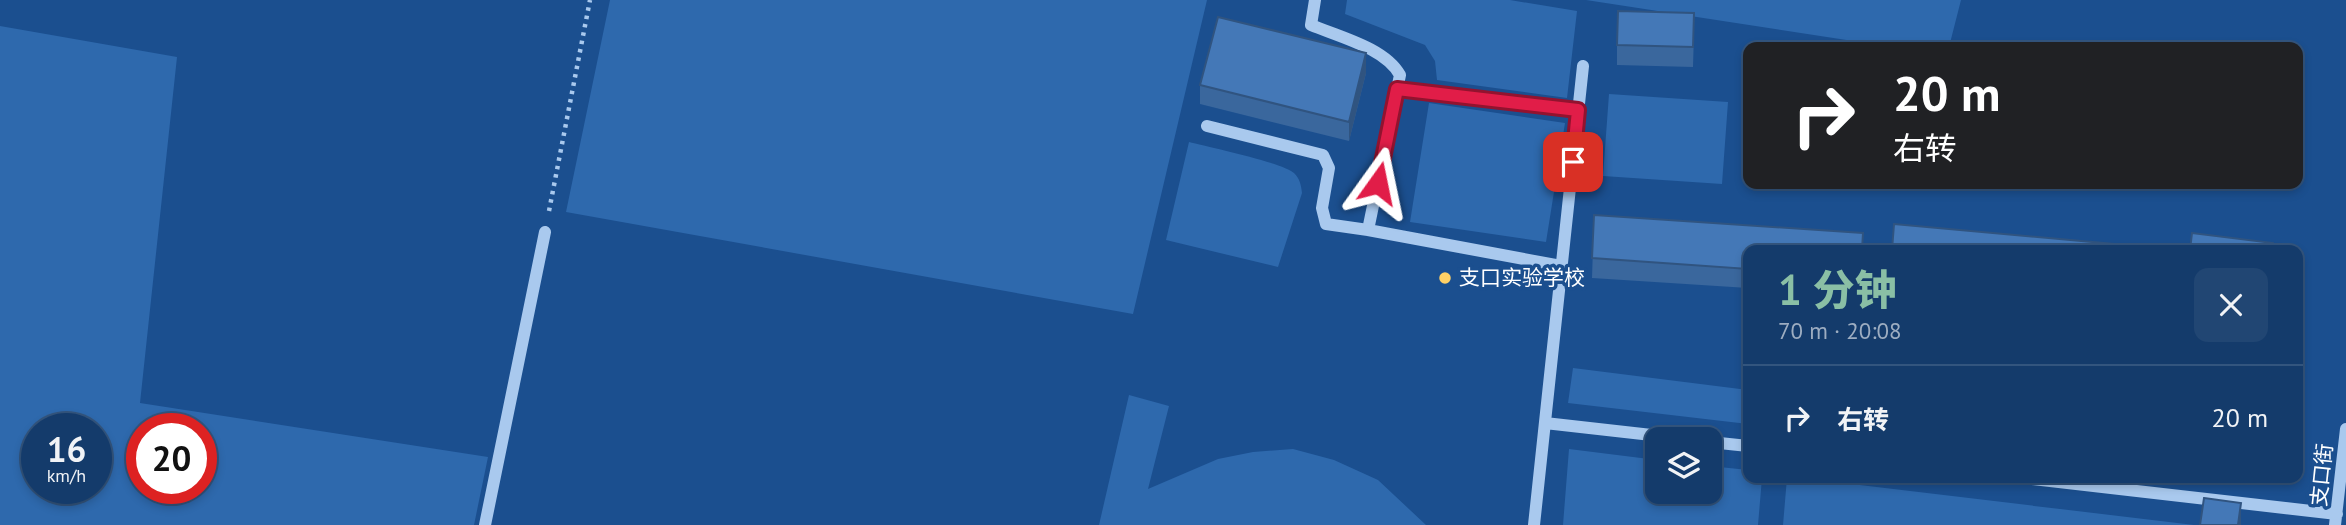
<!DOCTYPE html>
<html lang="zh">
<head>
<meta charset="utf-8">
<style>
	:root { --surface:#143b6b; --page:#214673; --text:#f1f3f6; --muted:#9dadc1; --line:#33557e; --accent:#8abfa5 }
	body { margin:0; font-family:"PT Sans","Noto Sans SC",sans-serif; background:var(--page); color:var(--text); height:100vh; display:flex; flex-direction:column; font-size:26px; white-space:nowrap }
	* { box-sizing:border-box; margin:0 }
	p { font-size:23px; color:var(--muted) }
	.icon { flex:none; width:38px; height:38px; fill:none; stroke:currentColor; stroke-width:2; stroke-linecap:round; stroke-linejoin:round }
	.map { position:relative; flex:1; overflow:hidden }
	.panel { position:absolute; left:1743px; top:245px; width:560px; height:238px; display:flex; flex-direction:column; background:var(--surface); border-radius:14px; box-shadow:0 4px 10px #0003,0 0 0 2px var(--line) }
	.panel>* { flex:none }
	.hud { position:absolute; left:1743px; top:42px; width:560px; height:147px; border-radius:14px; box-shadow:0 4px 10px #0003,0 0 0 2px var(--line); background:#202124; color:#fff; overflow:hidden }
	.controls { position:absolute; left:1645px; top:427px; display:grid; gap:14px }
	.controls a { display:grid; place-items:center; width:77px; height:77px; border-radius:14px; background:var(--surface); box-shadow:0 4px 10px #0003,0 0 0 2px var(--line); font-size:35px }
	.speed { position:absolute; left:21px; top:413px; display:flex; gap:14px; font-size:35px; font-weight:700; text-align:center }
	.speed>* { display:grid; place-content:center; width:91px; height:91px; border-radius:50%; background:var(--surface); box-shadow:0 4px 10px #0003,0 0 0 2px var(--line); line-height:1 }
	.speed small { font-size:18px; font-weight:400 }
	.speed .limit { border:10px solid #d22; background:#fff; color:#111 }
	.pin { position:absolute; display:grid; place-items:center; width:60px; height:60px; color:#fff; margin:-30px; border-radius:14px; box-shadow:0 4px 10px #0006 }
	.me { position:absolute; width:77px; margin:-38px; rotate:12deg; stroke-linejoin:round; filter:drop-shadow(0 0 5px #0008) }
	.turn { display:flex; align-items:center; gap:24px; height:147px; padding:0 35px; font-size:32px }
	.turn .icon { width:91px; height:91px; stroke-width:2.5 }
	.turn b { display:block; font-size:49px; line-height:60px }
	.round { display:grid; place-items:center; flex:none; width:74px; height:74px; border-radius:14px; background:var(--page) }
	.summary { display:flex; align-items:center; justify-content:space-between; height:119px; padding:0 35px }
	h1 { font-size:42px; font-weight:800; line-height:52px; color:var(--accent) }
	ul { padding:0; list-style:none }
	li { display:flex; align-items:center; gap:21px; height:105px; padding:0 35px; border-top:2px solid var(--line) }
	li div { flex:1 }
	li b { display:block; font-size:26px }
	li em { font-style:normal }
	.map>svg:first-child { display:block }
	.green { fill:#2e69ad; fill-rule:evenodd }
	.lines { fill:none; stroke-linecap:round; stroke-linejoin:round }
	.path { stroke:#a9c9ee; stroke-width:4.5; stroke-dasharray:3.5 5; stroke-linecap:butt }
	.minor { stroke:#a9c9ee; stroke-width:12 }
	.wall { fill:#3a679d }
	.shaded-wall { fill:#305480 }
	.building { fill:#4478b7; stroke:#305480; stroke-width:2 }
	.route-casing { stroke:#92132f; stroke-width:18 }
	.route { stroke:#e11d48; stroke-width:12 }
	.poi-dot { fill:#ffd166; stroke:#1b4f8f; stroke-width:2.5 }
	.labels { text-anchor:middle; stroke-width:7; stroke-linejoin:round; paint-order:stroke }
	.poi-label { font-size:21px; fill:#fff; stroke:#1b4f8f; text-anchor:start }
	.street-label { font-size:21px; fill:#fff; stroke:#1b4f8f }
</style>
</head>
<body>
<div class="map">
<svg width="2346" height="525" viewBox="0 0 2346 525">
	<rect width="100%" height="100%" fill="#1b4f8f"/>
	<path class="green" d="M 610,0 L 1207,0 L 1133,314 L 566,212 Z
		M 1347,0 L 1510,0 L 1577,11 L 1567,98 L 1437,80 L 1435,61 L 1425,45 L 1345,14 Z
		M 1586,0 L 1961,0 L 1949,47 L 1892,47 Z
		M 0,26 L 177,57 L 140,403 L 488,457 L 474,525 L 0,525 ZM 37,429 L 96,429 L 96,488 L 37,488 ZM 142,429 L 201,429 L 201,488 L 142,488 Z
		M 1609,94 L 1728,102 L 1722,184 L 1603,176 Z
		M 1429,103 L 1565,123 L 1546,242 L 1410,222 Z
		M 1189,142 C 1208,147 1284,163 1294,173 C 1300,179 1301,185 1302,193 L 1278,267 L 1166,240 Z
		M 1573,368 L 1748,390 L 1748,424 L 1568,403 Z
		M 1129,395 L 1169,406 L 1148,489 L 1218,459 L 1253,452 L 1293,449 L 1334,460 L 1378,480 L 1426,525 L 1099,525 Z
		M 1569,449 L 1657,460 L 1657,492 L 1710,492 L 1710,466 L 1748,470 L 1748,478 L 1762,478 L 1758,525 L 1563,525 Z
		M 1787,478 L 1801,478 L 2194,525 L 1783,525 Z"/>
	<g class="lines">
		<path class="path" d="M 549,211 L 590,0"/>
		<path class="minor" d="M 1315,0 L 1311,25 C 1340,37 1385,48 1400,75 L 1368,230 L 1561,266
			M 1397,89 L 1578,110
			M 1207,126 L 1323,155 L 1329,168 L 1322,208 L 1326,224 L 1368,230
			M 1545,423 L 1687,439
			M 1710,442 L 1748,446
			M 2023,478 L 2337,514
			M 485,525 L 545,232
			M 1534,525 L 1583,66
			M 2335,525 L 2346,429"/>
	</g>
	<path class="wall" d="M 1694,33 L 1693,67 L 1617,65 L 1617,45 Z
		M 1366,73 L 1349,141 L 1200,104 L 1200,85 Z
		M 1594,215 L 1863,233 L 1863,250 L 1748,250 L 1748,288 L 1592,278 Z"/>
	<path class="shaded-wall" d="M 1366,53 L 1366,73 L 1349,141 L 1349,122 Z
		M 2241,503 L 2241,525 L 2238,525 Z"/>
	<path class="building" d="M 1618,11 L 1694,13 L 1693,47 L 1617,45 Z
		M 1218,17 L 1366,53 L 1349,122 L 1200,85 Z
		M 1594,215 L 1863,233 L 1862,250 L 1748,250 L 1748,269 L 1592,258 Z
		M 1894,224 L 2158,248 L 2158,250 L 1892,250 Z
		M 2192,233 L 2273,243 L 2272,250 L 2190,250 Z
		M 2204,498 L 2241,503 L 2238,525 L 2200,525 Z"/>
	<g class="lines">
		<g class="route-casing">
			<path id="route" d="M 1378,183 L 1397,89 L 1578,110 L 1573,162"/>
		</g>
		<use href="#route" class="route"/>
	</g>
	<circle class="poi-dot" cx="1445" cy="278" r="7"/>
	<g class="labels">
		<g class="poi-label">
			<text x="1459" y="285">支口实验学校</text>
		</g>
		<g class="street-label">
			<text transform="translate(2322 475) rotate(-84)" y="7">支口街</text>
		</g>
	</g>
</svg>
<div class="controls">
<a><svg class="icon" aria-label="layers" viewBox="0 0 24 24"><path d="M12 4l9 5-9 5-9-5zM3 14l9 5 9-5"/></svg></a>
</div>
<div class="speed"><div>16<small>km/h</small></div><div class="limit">20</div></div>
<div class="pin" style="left:1573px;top:162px;background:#d93025"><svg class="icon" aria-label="arrive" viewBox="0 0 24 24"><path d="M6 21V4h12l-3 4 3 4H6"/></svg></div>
<svg class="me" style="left:1378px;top:183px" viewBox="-20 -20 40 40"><path d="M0-17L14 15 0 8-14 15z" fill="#e11d48" stroke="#fff" stroke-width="4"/></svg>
<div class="hud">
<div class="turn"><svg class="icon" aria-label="right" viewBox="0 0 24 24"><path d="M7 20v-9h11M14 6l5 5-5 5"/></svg><div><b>20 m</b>右转</div></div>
</div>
<section class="panel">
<div class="summary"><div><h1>1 分钟</h1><p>70 m · 20:08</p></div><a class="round"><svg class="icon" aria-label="close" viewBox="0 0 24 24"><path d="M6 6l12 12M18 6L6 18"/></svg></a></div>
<ul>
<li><svg class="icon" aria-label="right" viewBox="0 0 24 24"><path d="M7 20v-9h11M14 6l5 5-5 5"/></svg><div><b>右转</b></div><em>20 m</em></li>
</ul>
</section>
</div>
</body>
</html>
